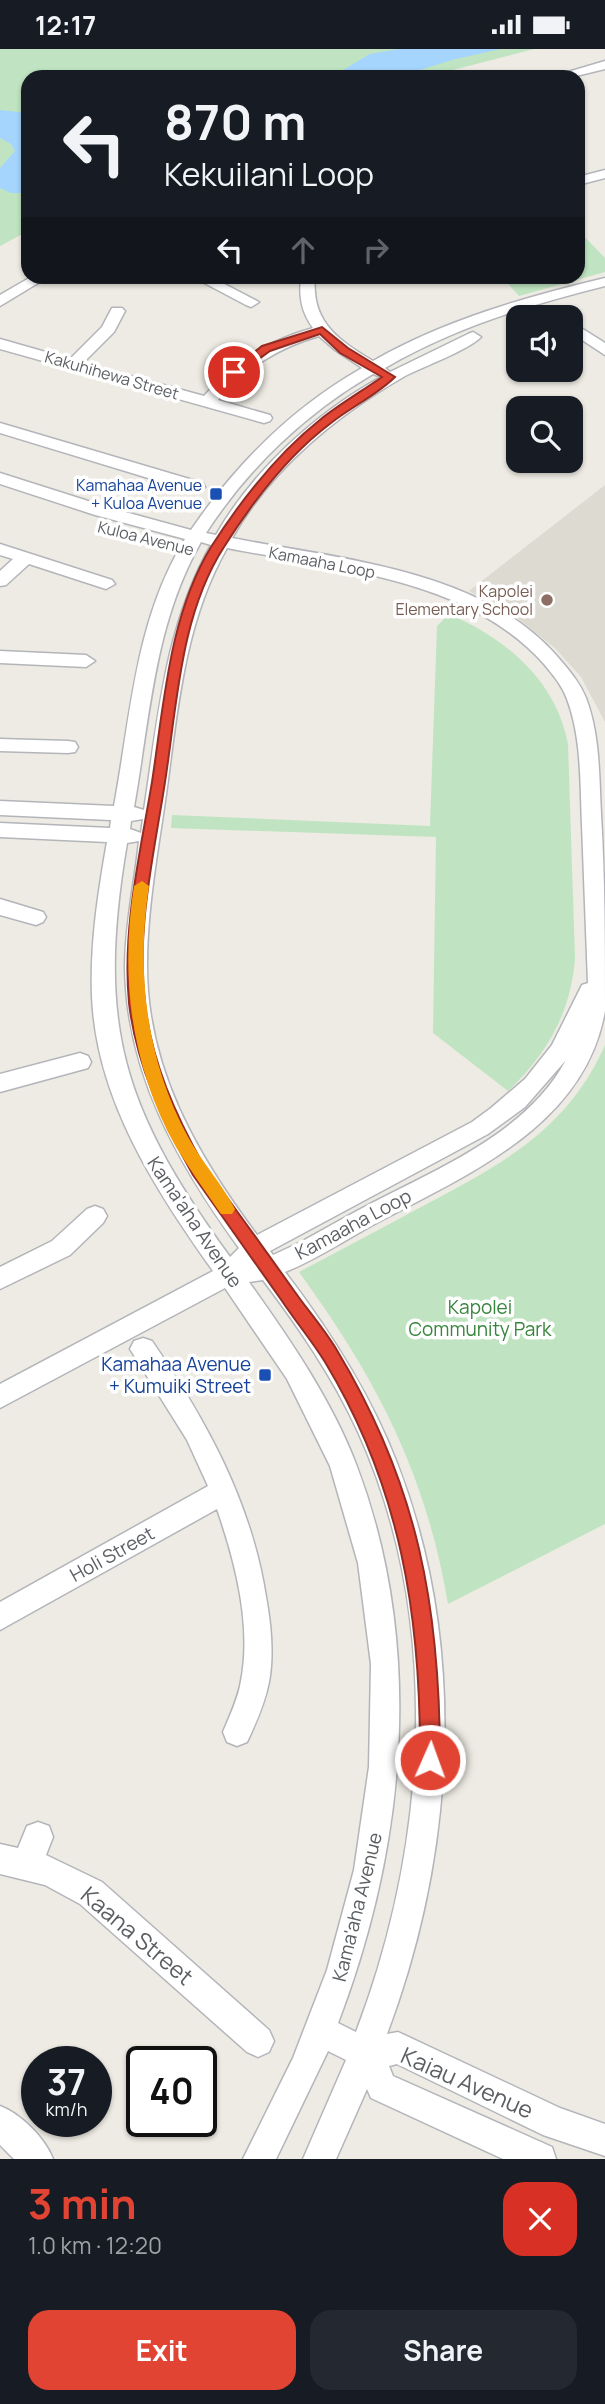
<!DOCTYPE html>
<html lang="en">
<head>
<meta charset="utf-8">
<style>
	:root { --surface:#171b24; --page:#242831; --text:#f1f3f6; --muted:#9ea1a6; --accent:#e24434 }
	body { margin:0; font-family:Manrope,sans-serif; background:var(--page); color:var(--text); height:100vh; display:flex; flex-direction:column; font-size:26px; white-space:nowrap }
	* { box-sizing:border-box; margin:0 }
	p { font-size:23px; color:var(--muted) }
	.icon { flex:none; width:38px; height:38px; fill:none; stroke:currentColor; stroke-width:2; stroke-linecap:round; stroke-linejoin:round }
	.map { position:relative; height:2110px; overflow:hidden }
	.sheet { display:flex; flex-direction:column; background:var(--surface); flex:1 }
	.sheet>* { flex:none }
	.guide { position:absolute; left:21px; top:21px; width:564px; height:214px; border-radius:21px; box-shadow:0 2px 5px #0004; background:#171b24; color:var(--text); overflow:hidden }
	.fabs { position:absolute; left:506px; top:256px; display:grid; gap:14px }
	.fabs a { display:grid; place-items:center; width:77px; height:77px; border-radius:14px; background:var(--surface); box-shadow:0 2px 5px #0004; font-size:35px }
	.speed { position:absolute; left:21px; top:1997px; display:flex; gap:14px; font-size:35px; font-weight:700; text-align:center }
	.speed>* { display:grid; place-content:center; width:91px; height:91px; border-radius:50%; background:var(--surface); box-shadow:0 2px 5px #0004; line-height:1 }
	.speed small { font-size:18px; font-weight:400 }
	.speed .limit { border:4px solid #111; border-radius:10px; background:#fff; color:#111 }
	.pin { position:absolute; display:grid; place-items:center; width:60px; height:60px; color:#fff; margin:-30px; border:4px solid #fff; border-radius:50%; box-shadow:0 2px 7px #0007 }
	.me { position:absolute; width:77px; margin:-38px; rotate:2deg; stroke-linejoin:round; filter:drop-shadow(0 0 5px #0008) }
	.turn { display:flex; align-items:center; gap:24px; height:147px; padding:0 28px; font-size:32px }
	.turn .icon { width:91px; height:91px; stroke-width:2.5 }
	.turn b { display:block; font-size:49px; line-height:60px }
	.lanes { display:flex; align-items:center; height:66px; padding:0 28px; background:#0003; justify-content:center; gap:35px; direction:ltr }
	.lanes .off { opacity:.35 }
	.round { display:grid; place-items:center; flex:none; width:74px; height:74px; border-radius:21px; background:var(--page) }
	.overview { display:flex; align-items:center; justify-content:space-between; height:119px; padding:0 28px }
	h1 { font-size:42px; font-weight:700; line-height:52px; color:var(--accent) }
	.cta { display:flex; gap:14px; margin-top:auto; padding:14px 28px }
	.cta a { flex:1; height:80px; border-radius:21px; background:var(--accent); color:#fff; font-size:28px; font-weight:700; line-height:80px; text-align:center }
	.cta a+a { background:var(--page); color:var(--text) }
	.status { display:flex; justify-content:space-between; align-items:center; height:49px; padding:0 35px; background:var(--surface); direction:ltr }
	.status svg { height:19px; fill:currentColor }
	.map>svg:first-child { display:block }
	.education { fill:#dddad1 }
	.green { fill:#c0e4c1 }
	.water { fill:#a5d4fc }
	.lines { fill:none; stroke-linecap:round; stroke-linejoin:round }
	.minor-casing { stroke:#b3b5ba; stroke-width:3 }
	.minor { fill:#fff; fill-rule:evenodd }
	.route { fill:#e24434; stroke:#932c22; stroke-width:2 }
	.slow { fill:#f59e0b }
	.transit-dot { fill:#1a4fb4; stroke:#fff; stroke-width:2.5 }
	.education-dot { fill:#8d6e63; stroke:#fff; stroke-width:2.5 }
	.labels { text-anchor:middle; stroke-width:7; stroke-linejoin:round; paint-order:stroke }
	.far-street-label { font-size:16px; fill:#5b5f63; stroke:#fff }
	.far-transit-label { font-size:16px; fill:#164399; stroke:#fff; text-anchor:end }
	.far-education-label { font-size:16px; fill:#785e54; stroke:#fff; text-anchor:end }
	.street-label { font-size:19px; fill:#5b5f63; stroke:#fff }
	.park-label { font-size:19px; fill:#38853d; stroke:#fff }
	.transit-label { font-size:19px; fill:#164399; stroke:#fff; text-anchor:end }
	.near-street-label { font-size:23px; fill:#5b5f63; stroke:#fff }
</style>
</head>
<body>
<div class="status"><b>12:17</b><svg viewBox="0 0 49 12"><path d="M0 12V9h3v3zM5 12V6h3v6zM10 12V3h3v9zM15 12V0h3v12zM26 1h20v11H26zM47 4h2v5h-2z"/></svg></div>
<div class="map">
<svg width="605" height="2110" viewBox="0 0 605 2110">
	<rect width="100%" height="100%" fill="#edebe3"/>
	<path class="education" d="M 605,436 L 605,673 L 581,628 L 555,599 L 512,565 L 469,542 Z"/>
	<path class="green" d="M 0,0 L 534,0 L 426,28 L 28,28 L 28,182 L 0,197 Z
		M 578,181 L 605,209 L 605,223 L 519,247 L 502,228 L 578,228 Z
		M 449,565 C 506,590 556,631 568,695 L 575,909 C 571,964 547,1005 508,1042 L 433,984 L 436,788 L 171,779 L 172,766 L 430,777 L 437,577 Z
		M 605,996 L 605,1475 L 448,1555 C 426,1424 376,1329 299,1223 C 340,1201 381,1180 421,1158 C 500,1116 567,1082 605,996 Z"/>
	<path class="water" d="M 399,0 L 500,0 L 452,11 L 410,24 L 382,28 L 313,28 L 343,21 L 370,5 Z
		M 0,61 L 28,64 L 28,144 L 11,144 L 0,139 L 0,119 L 15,102 L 11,95 L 0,89 Z"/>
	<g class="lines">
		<g class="minor-casing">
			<path id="minor" d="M 605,12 L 605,20 L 572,28 L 551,28 Z
				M 605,121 L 605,129 L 578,136 L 578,128 Z
				M 31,228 L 48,228 L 0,257 L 0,246 Z
				M 193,228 L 211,228 L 259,253 L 251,258 L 246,256 Z
				M 301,228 L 315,228 C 311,273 338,291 373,312 C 445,271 525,248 605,229 L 605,237 C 529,256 453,279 385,319 L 390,323 L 468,285 L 473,283 L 481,288 C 470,300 423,318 405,327 C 337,366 271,420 232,489 C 338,510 480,520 556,606 C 568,620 579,632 586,649 C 600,686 599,726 601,765 C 605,831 605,896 605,962 C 585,1074 475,1122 384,1170 C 351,1187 320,1209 285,1223 C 330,1282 370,1344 397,1414 C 468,1597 455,1804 387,1985 L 398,1983 L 560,2059 L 605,2075 L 605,2107 L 543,2086 L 397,2015 L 389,2017 L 393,2027 L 552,2098 L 556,2110 L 503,2110 L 371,2049 L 367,2040 L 336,2110 L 303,2110 L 346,2011 L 328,2002 L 276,2110 L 243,2110 L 293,2009 L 327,1921 L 354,1821 L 369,1718 L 371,1615 L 358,1514 L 330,1417 L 287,1330 L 225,1239 L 0,1359 L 0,1335 L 213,1222 C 155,1140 96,1050 92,947 C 90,895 98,844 107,793 L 0,788 L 0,774 L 110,779 L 111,771 L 0,766 L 0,752 L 114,757 C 131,666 135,571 185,490 L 95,466 L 0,435 L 0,424 L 107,458 L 191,481 C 236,415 292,359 362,319 L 335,301 L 319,287 C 277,299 247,319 218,351 L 270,366 L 272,369 L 270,372 L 264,374 L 0,300 L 0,290 L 70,310 L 102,278 L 112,259 L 122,259 L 125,262 L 114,283 L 83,314 L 204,347 C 236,312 267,292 313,279 C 301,262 299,248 301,228 ZM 373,325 L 381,328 C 316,364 253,421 216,486 L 206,484 C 248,419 306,364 373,325 ZM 201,493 L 211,496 C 165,577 158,670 144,761 L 134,758 C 150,668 154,575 201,493 ZM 227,499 C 333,520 467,528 544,615 C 553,626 562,636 567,650 C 582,690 580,734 582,776 C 584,829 586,881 588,934 L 582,936 L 552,996 L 525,1030 L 491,1059 L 472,1073 L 257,1186 C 197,1106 147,1020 147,917 C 147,852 161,787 169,723 C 179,646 188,567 227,499 ZM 143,770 L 141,784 L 130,780 L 131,772 ZM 139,792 C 135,832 125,875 125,918 C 126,1024 178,1115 239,1199 L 230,1208 C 122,1059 96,977 127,794 ZM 566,1011 C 527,1084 437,1120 368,1156 C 345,1168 323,1181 301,1193 L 273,1206 L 270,1202 L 488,1085 L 525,1058 ZM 263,1231 C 299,1279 333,1328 358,1383 C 443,1570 428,1795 356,1983 L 338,1974 C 406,1796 425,1596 356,1415 C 331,1350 289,1289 249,1233 Z
				M 570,272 L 605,294 L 605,306 L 570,283 Z
				M 0,374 L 203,434 L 205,438 L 197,443 L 191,442 L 0,384 Z
				M 0,495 L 112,531 L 115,535 L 106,540 L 29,515 L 6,536 L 0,537 L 0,522 L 13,510 L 0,506 Z
				M 0,602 L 86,606 L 95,612 L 86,618 L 0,614 Z
				M 0,690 L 68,692 L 75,693 L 78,698 L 75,703 L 68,704 L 0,702 Z
				M 0,850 L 43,863 L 46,868 L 43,873 L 36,876 L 0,866 Z
				M 80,1004 L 88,1007 L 91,1013 L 88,1019 L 0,1043 L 0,1025 Z
				M 95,1157 L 103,1160 L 107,1167 L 103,1174 L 70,1206 L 0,1240 L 0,1218 L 52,1192 L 87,1160 Z
				M 143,1289 L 152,1292 C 206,1371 251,1452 266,1548 C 271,1575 274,1606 269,1633 C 265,1654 256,1674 247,1693 L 237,1697 L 227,1693 L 223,1683 C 230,1666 238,1650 241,1632 C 252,1576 235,1512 217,1460 L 0,1581 L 0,1553 L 208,1437 L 187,1391 L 130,1300 L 134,1292 Z
				M 38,1773 L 49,1777 L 53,1788 L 46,1806 L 102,1833 L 269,1981 L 274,1992 L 269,2003 L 258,2008 L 247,2003 L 80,1855 L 45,1836 L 0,1825 L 0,1795 L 18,1799 L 27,1777 Z
				M 0,2057 C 21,2065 45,2089 53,2110 L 14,2110 L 0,2096 Z"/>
		</g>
		<use href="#minor" class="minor"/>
	</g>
	<path class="route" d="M 322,278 L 348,299 L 395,328 C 377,346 351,358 331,374 C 287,407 253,452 224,498 C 180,566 177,656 165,733 C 154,805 136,880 145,954 C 151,1012 176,1067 204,1117 C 235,1159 265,1201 295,1243 C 309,1263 326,1282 338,1303 C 418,1437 440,1558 440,1711 L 437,1719 L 430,1721 L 423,1719 L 420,1711 C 421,1567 401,1439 325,1313 C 312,1292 296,1273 282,1252 C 252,1210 223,1168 193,1126 C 163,1073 136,1015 129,954 C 122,880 140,805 152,733 C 164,655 169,567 211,498 C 241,451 277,405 321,370 C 340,355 362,342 382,328 L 340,304 L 320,285 L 270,302 L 238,325 L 229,323 L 262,297 Z"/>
	<path class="slow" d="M 142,832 L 149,837 C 136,923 146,1011 188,1088 C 202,1113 222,1135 235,1160 L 232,1165 L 221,1165 C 206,1143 190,1121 176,1098 C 131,1018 120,927 134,837 Z"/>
	<g class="transit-dot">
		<rect x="209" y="438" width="14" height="14" rx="3.5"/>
		<rect x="258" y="1319" width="14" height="14" rx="3.5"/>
	</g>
	<circle class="education-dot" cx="547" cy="551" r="7"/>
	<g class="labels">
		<g class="far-street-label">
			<text transform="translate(112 326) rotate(16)" y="6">Kakuhihewa Street</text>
			<text transform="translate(146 489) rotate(14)" y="6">Kuloa Avenue</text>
			<text transform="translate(322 513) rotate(11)" y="6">Kamaaha Loop</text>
		</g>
		<g class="far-transit-label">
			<text x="202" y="442">Kamahaa Avenue<tspan x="202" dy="18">+ Kuloa Avenue</tspan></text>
		</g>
		<g class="far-education-label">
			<text x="533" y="548">Kapolei<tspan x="533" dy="18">Elementary School</tspan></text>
		</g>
		<g class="street-label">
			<text transform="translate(195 1173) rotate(56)" y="7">Kama'aha Avenue</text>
			<text transform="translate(353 1175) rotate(-28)" y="7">Kamaaha Loop</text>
			<text transform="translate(112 1505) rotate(-29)" y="7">Holi Street</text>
			<text transform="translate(357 1858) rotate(-76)" y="7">Kama'aha Avenue</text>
		</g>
		<g class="park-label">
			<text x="480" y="1265">Kapolei<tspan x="480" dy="22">Community Park</tspan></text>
		</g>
		<g class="transit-label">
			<text x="251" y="1322">Kamahaa Avenue<tspan x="251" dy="22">+ Kumuiki Street</tspan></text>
		</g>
		<g class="near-street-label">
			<text transform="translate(137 1887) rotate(40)" y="8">Kaana Street</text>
			<text transform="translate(467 2034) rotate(24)" y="8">Kaiau Avenue</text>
		</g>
	</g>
</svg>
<div class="fabs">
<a><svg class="icon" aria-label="sound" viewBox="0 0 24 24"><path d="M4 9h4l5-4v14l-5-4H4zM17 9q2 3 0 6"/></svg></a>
<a><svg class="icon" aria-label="search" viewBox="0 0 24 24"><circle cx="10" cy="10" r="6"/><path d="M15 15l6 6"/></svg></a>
</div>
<div class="speed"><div>37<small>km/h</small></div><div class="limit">40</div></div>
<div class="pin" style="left:234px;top:323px;background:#d93025"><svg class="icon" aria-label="arrive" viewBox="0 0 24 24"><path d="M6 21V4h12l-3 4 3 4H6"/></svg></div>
<svg class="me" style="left:430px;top:1711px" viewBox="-20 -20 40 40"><circle r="17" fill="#e24434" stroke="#fff" stroke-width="3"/><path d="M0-11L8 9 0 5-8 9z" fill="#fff"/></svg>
<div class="guide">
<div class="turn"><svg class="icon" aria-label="left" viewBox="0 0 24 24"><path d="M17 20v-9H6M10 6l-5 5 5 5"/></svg><div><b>870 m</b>Kekuilani Loop</div></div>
<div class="lanes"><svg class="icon" aria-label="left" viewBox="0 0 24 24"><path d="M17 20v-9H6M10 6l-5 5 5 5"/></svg><svg class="icon off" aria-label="ahead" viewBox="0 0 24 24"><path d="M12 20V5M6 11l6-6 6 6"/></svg><svg class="icon off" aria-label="right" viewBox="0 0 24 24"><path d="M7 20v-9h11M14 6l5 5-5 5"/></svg></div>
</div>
</div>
<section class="sheet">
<div class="overview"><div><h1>3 min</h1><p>1.0 km · 12:20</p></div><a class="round" style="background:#d93025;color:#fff"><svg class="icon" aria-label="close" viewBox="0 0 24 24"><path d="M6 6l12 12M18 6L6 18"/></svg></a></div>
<div class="cta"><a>Exit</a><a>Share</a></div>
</section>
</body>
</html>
